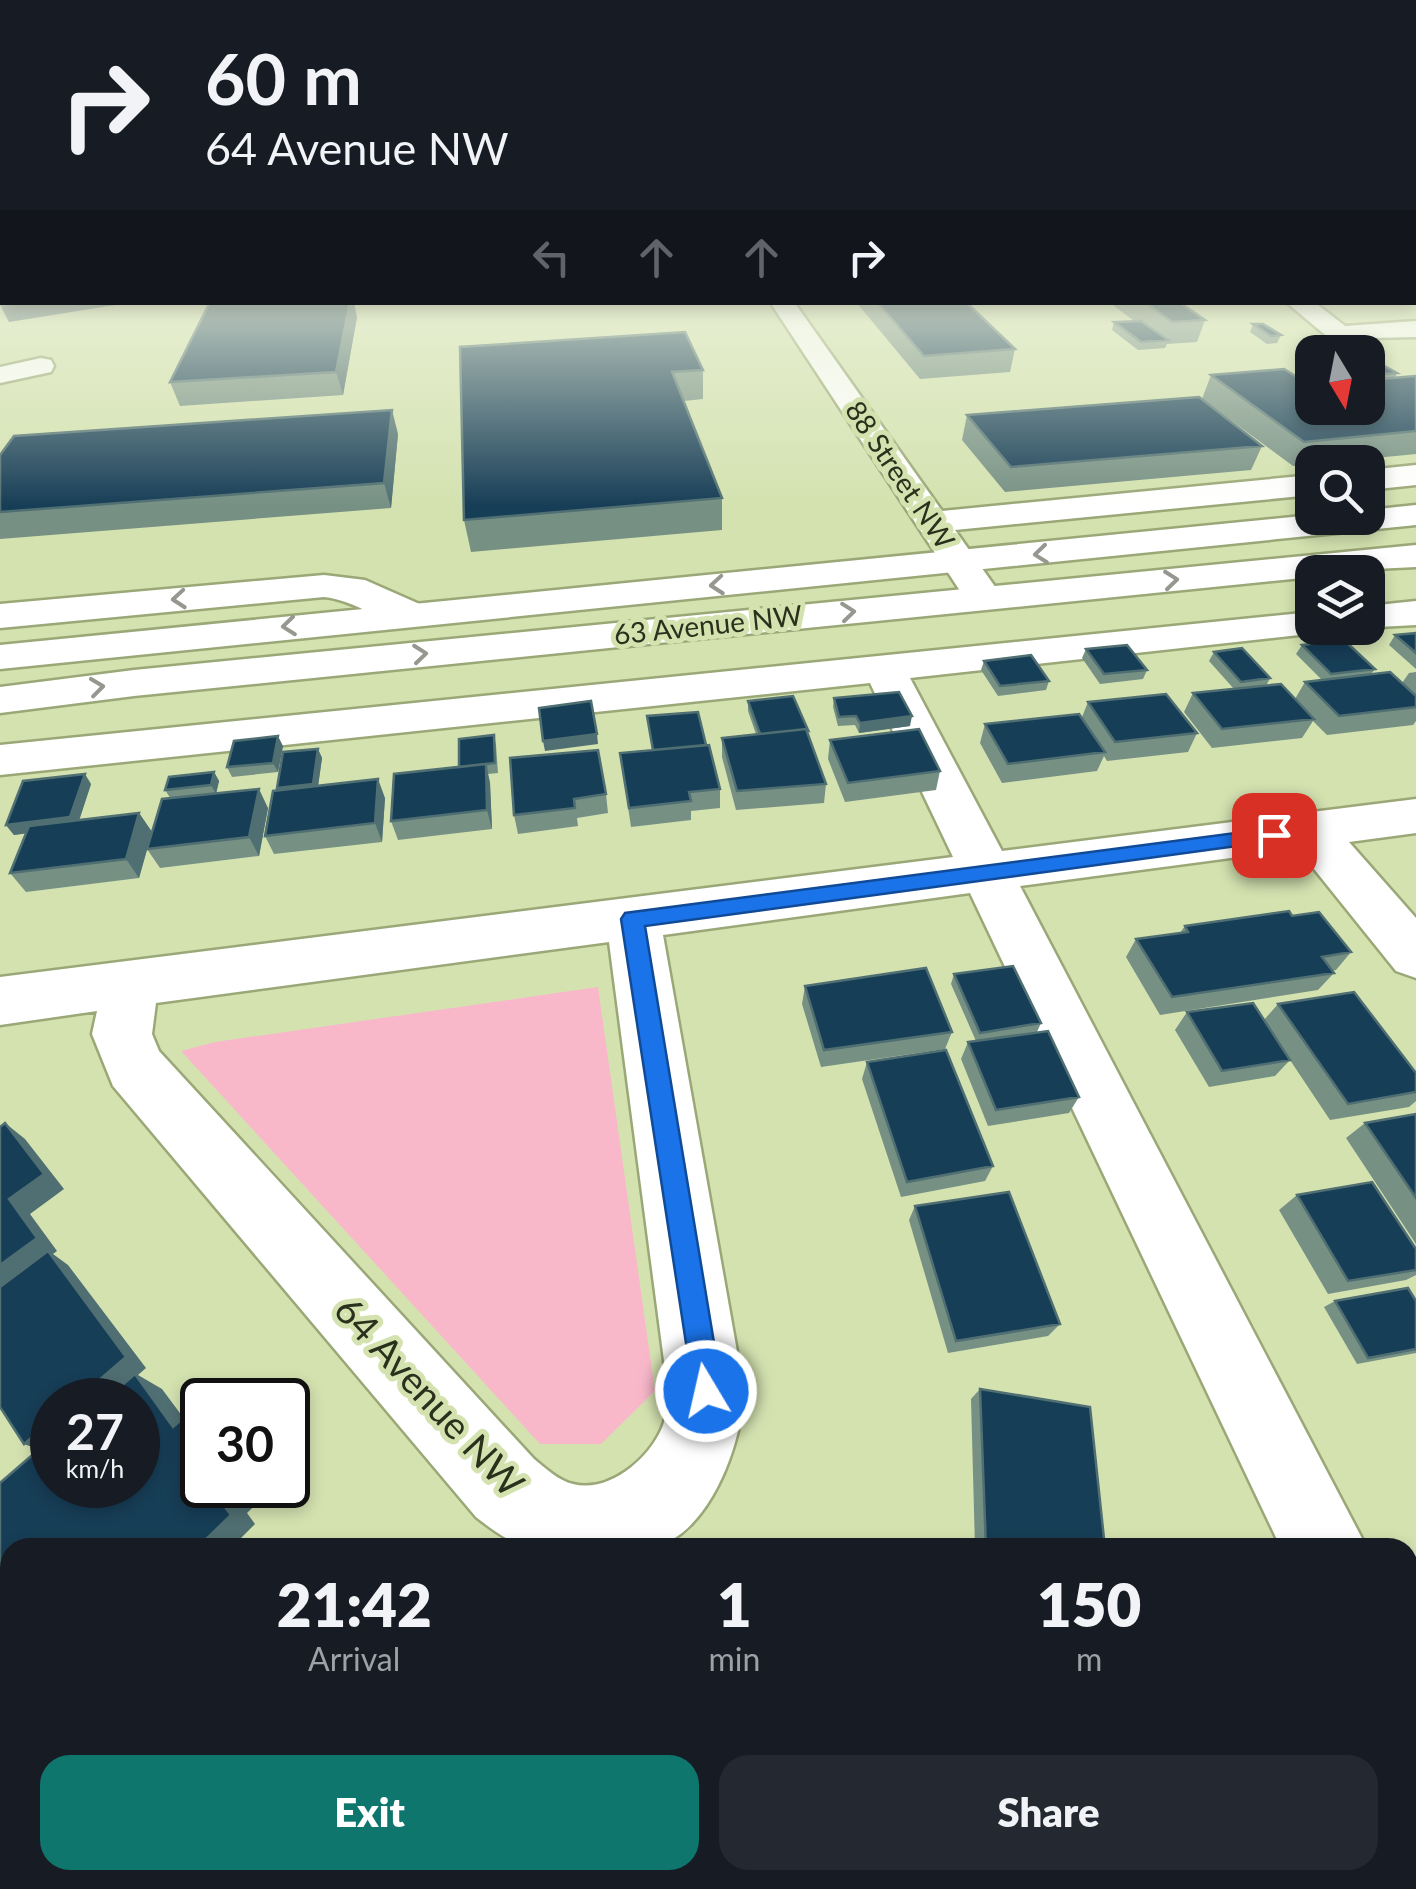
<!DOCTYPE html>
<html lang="en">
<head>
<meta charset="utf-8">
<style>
	:root { --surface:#171b24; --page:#242831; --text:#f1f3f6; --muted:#9ea1a6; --accent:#0f766e }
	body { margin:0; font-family:Lato,sans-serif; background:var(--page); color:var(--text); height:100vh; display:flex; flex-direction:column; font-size:38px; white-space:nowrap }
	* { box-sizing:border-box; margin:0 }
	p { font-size:32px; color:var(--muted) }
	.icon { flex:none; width:55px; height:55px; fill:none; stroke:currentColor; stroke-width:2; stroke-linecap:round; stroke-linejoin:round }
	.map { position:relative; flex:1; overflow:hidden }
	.side { position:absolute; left:0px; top:1538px; width:1418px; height:352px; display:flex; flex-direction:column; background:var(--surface); border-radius:30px 30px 0 0; box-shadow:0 5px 15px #0003 }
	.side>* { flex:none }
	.top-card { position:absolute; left:0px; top:0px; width:1418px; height:305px; box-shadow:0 5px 15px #0003; background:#171b24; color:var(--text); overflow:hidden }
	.needle { width:65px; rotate:170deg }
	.controls { position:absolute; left:1295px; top:335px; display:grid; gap:20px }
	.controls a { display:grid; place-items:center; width:90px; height:90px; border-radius:20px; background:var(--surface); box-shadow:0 5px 15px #0003; font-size:50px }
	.speed { position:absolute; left:30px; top:1378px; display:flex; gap:20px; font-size:50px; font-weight:700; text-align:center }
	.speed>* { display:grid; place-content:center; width:130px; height:130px; border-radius:50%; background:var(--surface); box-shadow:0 5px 15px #0003; line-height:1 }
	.speed small { font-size:25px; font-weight:400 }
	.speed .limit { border:5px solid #111; border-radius:15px; background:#fff; color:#111 }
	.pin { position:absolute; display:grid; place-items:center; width:85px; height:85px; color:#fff; margin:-42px; border-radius:20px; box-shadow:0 5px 15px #0006 }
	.me { position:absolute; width:110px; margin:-55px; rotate:351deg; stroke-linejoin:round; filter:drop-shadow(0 0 8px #0008) }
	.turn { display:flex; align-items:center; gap:35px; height:210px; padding:0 40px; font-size:45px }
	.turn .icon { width:130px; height:130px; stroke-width:2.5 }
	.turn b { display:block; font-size:70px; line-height:85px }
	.lanes { display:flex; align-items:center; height:95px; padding:0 40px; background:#0003; justify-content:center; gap:50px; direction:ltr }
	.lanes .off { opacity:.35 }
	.eta { display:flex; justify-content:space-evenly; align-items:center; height:170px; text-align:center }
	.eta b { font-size:60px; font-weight:800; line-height:70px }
	.button { display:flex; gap:20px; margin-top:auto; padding:20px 40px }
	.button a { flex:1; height:115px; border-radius:30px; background:var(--accent); color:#fff; font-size:40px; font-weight:800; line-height:115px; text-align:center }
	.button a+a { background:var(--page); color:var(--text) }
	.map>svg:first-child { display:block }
	.green { fill:#f8b8ca }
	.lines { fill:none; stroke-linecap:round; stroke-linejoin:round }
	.minor-casing { stroke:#9aa777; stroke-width:5 }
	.major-casing { stroke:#9aa777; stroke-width:5 }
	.minor { fill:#fff; fill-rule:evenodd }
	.major { fill:#fff; fill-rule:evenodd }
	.wall { fill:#769084 }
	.shaded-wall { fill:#506f72 }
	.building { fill:#173e57; stroke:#506f72; stroke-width:2.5 }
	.oneway { stroke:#95988e }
	.route { fill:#1a73e8; stroke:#114b97; stroke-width:2.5 }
	.labels { text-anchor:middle; stroke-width:10; stroke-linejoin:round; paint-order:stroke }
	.far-street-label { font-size:28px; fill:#2b301d; stroke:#d4e2b0 }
	.near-street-label { font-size:38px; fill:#2b301d; stroke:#d4e2b0 }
</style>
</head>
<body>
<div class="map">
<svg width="1416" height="1889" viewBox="0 0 1416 1889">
	<rect width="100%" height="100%" fill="#d4e2b0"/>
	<path class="green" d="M 598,987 L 655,1391 L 601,1444 L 540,1444 L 181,1051 L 215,1042 Z"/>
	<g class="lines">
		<g class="minor-casing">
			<path id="minor" d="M 1416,266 L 1416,281 L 1415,281 L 1415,267 Z
				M 770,302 L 794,302 L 942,511 L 1312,475 L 1312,495 L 955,530 L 1003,598 L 998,606 L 984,609 L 970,606 Z
				M 1286,302 L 1314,302 L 1345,326 L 1416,321 L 1416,337 L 1330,339 Z
				M 41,358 L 51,360 L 54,366 L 51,372 L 0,383 L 0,367 Z
				M 1416,465 L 1416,485 L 1368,490 L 1368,470 Z
				M 324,575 L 365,580 L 424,606 L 429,614 L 424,622 C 390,631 358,600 324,597 L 0,628 L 0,604 Z
				M 1416,601 L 1416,625 L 1359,628 L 1368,628 L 1368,606 Z
				M 1312,612 L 1312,628 L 1329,628 L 1326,632 L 910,678 L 1002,851 L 1416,799 L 1416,833 L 1349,842 L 1416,918 L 1416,978 L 1396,971 L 1298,849 L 1020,886 L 1367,1548 L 1281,1548 L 970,893 L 663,935 L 744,1391 C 742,1442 710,1536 651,1548 C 630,1552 604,1548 582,1548 C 526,1548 522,1553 476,1517 L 113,1086 L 92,1034 L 97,1011 L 0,1025 L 0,977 L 953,857 L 870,683 L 0,775 L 0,745 ZM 609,942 L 668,1391 C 667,1404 667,1418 661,1430 C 647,1460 609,1493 573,1484 C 559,1481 545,1468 534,1459 L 159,1051 L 152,1034 L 156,1003 Z
				M 1408,1666 L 1416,1669 L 1416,1776 L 1408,1772 Z"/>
		</g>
		<g class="major-casing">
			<path id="major" d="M 1416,505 L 1416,525 L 0,669 L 0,645 L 1312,515 L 1368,518 L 1368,510 Z
				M 1416,545 L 1416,567 L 1312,572 L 1312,577 L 134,696 L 0,713 L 0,687 L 134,670 Z"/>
		</g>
		<use href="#minor" class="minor"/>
		<use href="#major" class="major"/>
	</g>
	<path class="wall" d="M 856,302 L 966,302 L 1015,349 L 1010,372 L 920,379 Z
		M 1109,302 L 1179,302 L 1205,320 L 1197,342 L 1167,344 L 1165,348 L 1138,350 L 1112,330 L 1114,322 L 1134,321 Z
		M 357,317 L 343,395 L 180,406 L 170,382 Z
		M 1253,324 L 1281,335 L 1277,343 L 1267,344 L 1250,332 Z
		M 460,347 L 703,370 L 703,399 L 684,401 L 722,498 L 722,530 L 471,552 L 464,520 Z
		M 1370,365 L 1397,373 L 1395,378 L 1416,376 L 1416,454 L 1334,462 L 1312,462 L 1312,465 L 1293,466 L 1202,399 L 1211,375 L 1310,385 L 1377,379 L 1368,374 Z
		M 967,415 L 1262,446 L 1251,470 L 1005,492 L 962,440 Z
		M 398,434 L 391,508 L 0,539 L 0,455 Z
		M 1416,633 L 1416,669 L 1389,645 L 1395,635 Z
		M 1302,645 L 1375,669 L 1371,674 L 1402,683 L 1409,673 L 1416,672 L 1416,721 L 1413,725 L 1327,735 L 1313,721 L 1302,738 L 1212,748 L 1184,712 L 1193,693 L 1234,689 L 1209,661 L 1214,652 L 1270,678 L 1266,686 L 1295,699 L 1305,682 L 1322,680 L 1296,654 Z
		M 1086,649 L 1147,670 L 1143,679 L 1100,684 L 1082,658 Z
		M 984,661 L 1049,681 L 1046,690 L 998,696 L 981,670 Z
		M 834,698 L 910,726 L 859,733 L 855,725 L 838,726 L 833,707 Z
		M 748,701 L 808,730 L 807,733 L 826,784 L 824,803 L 736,810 L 722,757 L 722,738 L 756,734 L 748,711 Z
		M 1088,702 L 1197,733 L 1188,752 L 1107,761 L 1104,756 L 1097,771 L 1002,783 L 980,743 L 985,724 L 1082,717 Z
		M 647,716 L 706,745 L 720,789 L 720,808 L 691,811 L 691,820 L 631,827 L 620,753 L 652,750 Z
		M 494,735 L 496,745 L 498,773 L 488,774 L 490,783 L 492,829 L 398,840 L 391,821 L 459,767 Z
		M 830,740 L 940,771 L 936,790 L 845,802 L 828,759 Z
		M 283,746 L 278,772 L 232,777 L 227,767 Z
		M 318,749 L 322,758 L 318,786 L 385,798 L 382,842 L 274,854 L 265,836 L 277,788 Z
		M 510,758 L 606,794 L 608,813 L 577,818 L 578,826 L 518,834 L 514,815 Z
		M 214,772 L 219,781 L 216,794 L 268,808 L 259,856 L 160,868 L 147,849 L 171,799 L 165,790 Z
		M 91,784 L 79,820 L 139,813 L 152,832 L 139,878 L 26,892 L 10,873 L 26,833 L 14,835 L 6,825 Z
		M 1292,916 L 1351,952 L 1336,970 L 1332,971 L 1334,973 L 1318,990 L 1160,1015 L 1126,957 L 1136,939 L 1180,933 L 1185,926 Z
		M 954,974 L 1041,1023 L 1037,1032 L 1079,1097 L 1069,1113 L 988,1126 L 961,1059 L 968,1042 L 976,1041 L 951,984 Z
		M 805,986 L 952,1032 L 945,1049 L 821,1067 L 802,1004 Z
		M 1278,1004 L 1416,1073 L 1416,1101 L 1409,1107 L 1330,1120 L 1290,1060 L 1275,1076 L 1209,1087 L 1175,1030 L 1187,1012 L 1264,1020 Z
		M 867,1062 L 993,1166 L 985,1181 L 901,1197 L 862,1079 Z
		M 1416,1114 L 1416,1244 L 1346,1138 L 1365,1123 Z
		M 1297,1195 L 1416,1249 L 1416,1275 L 1406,1280 L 1328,1294 L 1279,1210 Z
		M 915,1206 L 1060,1324 L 1048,1336 L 948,1353 L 909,1220 Z
		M 1335,1301 L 1416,1301 L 1416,1353 L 1357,1364 L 1324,1307 Z
		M 980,1389 L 1105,1548 L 975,1548 L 971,1399 Z
		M 1378,1880 L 1408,1880 L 1416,1889 L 1391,1889 Z"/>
	<path class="shaded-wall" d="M 2,299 L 2,302 L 134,302 L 9,322 L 0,305 L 0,300 Z
		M 350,302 L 354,302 L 357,317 L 343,395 L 336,372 Z
		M 392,410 L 398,434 L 391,508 L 384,483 Z
		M 912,716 L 910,726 L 859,733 L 860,723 Z
		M 597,734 L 598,744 L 545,751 L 543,741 Z
		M 278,736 L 283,746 L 278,772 L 273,763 Z
		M 318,749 L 322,758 L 317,794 L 313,784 Z
		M 486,764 L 490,783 L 492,829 L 487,810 Z
		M 214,772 L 219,781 L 216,794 L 211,785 Z
		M 85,774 L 91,784 L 77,827 L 14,835 L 6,825 Z
		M 378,779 L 385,798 L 382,842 L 375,823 Z
		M 259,789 L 268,808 L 259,856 L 249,837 Z
		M 139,813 L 152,832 L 139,878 L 126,859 Z
		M 5,1123 L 25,1139 L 64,1189 L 30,1214 L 57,1251 L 53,1254 L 68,1265 L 146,1368 L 138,1375 L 162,1389 L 200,1440 L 109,1400 L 76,1400 L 0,1295 L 0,1265 L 9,1199 Z
		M 52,1420 L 52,1448 L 48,1453 L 24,1444 Z
		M 242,1485 L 276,1485 L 247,1513 L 255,1524 L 239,1540 L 250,1544 L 252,1548 L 197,1548 L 222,1503 Z
		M 0,1578 L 10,1580 L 10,1606 L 0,1605 Z
		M 0,1698 L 10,1716 L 10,1738 L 0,1748 Z
		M 178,1880 L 206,1880 L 211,1889 L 183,1889 Z
		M 516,1880 L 522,1880 L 518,1889 L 512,1889 Z"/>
	<path class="building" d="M 2,271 L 2,299 L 0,300 L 0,272 Z
		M 231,302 L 350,302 L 336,372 L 170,382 L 209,304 Z
		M 877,302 L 966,302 L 1015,349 L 924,356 Z
		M 1145,302 L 1179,302 L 1205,320 L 1172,322 Z
		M 1141,321 L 1168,340 L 1141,342 L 1114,322 Z
		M 1253,324 L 1263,324 L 1281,335 L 1271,336 Z
		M 685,332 L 703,370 L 672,372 L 722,498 L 464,520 L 460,347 Z
		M 1381,364 L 1397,373 L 1386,374 L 1370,365 Z
		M 1284,369 L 1310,385 L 1312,385 L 1312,408 L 1368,408 L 1368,380 L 1416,376 L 1416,431 L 1304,442 L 1211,375 Z
		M 1199,397 L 1262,446 L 1011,467 L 967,415 Z
		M 392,410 L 384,483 L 0,512 L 0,455 L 14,436 Z
		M 1416,633 L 1416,653 L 1395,635 Z
		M 1344,640 L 1375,669 L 1331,674 L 1302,645 Z
		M 1127,645 L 1147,670 L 1104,674 L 1086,649 Z
		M 1242,648 L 1270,678 L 1241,682 L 1214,652 Z
		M 1031,655 L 1049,681 L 1000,686 L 984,661 Z
		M 1390,672 L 1416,696 L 1416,707 L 1339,716 L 1305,682 Z
		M 1281,684 L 1314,719 L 1222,729 L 1193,693 Z
		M 899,692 L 912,716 L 860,723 L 856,716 L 839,717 L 834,698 Z
		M 1166,694 L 1197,733 L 1115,742 L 1088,702 Z
		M 793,696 L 808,730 L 806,729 L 760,734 L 748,701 Z
		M 591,701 L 597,734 L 543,741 L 539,708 Z
		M 698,712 L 706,745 L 653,750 L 647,716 Z
		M 1079,714 L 1105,752 L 1008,764 L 985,724 Z
		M 806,729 L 826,784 L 737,791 L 722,738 Z
		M 919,729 L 940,771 L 848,783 L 830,740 Z
		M 494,735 L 495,763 L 459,767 L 459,739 Z
		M 278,736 L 273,763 L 227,767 L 234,741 Z
		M 709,745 L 720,789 L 689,792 L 691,801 L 629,808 L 620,753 Z
		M 318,749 L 313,784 L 277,788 L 283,752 Z
		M 598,750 L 606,794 L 574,799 L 575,808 L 514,815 L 510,758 Z
		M 486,764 L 487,810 L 391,821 L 394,774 Z
		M 214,772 L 211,785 L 165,790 L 169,777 Z
		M 85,774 L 70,817 L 6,825 L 23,781 Z
		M 378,779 L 375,823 L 265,836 L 273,791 Z
		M 259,789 L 249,837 L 147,849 L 162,799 Z
		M 139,813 L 126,859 L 10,873 L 29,826 Z
		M 1289,911 L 1292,916 L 1319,912 L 1351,952 L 1322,957 L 1334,973 L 1172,997 L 1136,939 L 1188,932 L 1185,926 Z
		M 1013,966 L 1041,1023 L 980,1033 L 954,974 Z
		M 926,968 L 952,1032 L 824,1050 L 805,986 Z
		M 1354,992 L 1416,1073 L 1416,1092 L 1348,1104 L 1278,1004 Z
		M 1253,1003 L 1290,1060 L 1222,1071 L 1187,1012 Z
		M 1048,1031 L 1079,1097 L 996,1110 L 968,1042 Z
		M 946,1050 L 993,1166 L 907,1182 L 867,1062 Z
		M 1416,1114 L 1416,1198 L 1365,1123 Z
		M 5,1123 L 44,1174 L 9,1199 L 37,1238 L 0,1265 L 0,1127 Z
		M 1372,1182 L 1416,1249 L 1416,1270 L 1348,1281 L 1297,1195 Z
		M 1009,1192 L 1060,1324 L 956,1341 L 915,1206 Z
		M 48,1251 L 126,1357 L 76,1400 L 52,1400 L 52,1420 L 24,1444 L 0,1407 L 0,1287 Z
		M 1408,1288 L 1416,1301 L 1416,1349 L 1368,1358 L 1335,1301 Z
		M 135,1374 L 173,1427 L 200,1404 L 202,1407 L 202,1485 L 242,1485 L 222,1503 L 231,1515 L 197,1548 L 10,1548 L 10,1595 L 0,1578 L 0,1483 L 37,1451 L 40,1456 L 52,1445 L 52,1485 L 138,1485 L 138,1400 L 105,1400 Z
		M 980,1389 L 1090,1407 L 1105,1548 L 986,1548 Z
		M 232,1538 L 239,1548 L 223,1548 Z
		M 1408,1743 L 1416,1749 L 1416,1889 L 1409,1889 L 1397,1880 L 1408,1880 Z
		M 121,1880 L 178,1880 L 183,1889 L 113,1889 Z
		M 276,1880 L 516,1880 L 512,1889 L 286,1889 Z
		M 583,1880 L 792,1880 L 793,1889 L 584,1889 Z
		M 922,1880 L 990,1880 L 984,1889 L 929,1889 Z"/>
	<defs><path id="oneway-chevron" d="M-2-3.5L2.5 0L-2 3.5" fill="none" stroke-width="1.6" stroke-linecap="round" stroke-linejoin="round" transform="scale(2.5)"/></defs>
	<g class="oneway">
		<use href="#oneway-chevron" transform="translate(1041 554) rotate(174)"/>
		<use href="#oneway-chevron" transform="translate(1171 580) rotate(-6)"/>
		<use href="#oneway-chevron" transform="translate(717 585) rotate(175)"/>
		<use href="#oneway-chevron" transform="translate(179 599) rotate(175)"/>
		<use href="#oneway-chevron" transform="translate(848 612) rotate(-6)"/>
		<use href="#oneway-chevron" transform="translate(289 626) rotate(174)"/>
		<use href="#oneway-chevron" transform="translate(420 654) rotate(-6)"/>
		<use href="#oneway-chevron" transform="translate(97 687) rotate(-7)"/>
	</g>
	<linearGradient id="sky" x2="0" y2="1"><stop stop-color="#8bb6a1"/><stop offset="0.48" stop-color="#ecf2db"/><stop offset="1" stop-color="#ecf2db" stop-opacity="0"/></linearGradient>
	<rect width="1416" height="506" fill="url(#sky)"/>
	<path class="route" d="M 1274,828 L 1282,830 L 1285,835 L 1282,840 L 645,926 L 722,1391 L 717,1402 L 706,1407 L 695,1402 L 621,919 L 625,913 Z"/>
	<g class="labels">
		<g class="far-street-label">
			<text transform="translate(900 475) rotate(56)" y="10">88 Street NW</text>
			<text transform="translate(708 625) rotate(-6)" y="10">63 Avenue NW</text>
		</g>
		<g class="near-street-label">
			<text transform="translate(429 1397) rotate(47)" y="13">64 Avenue NW</text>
		</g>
	</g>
</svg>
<div class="controls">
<a><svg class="needle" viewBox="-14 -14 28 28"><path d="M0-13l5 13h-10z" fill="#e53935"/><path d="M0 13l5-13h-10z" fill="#9ea1a6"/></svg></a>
<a><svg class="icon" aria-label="search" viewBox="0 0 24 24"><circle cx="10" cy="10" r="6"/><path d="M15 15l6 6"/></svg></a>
<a><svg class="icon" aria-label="layers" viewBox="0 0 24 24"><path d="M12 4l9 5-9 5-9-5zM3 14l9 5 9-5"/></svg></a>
</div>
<div class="speed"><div>27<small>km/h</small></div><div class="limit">30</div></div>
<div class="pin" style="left:1274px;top:835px;background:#d93025"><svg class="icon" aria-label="arrive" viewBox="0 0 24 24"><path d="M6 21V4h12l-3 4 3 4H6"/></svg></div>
<svg class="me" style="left:706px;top:1391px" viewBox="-20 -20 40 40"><circle r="17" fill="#1a73e8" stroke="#fff" stroke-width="3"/><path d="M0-11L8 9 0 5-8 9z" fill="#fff"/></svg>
<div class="top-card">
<div class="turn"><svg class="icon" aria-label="right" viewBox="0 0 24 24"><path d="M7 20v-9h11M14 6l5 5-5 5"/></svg><div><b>60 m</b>64 Avenue NW</div></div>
<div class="lanes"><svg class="icon off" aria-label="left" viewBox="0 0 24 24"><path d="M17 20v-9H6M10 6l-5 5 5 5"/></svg><svg class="icon off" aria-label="ahead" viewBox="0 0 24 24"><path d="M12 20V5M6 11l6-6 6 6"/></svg><svg class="icon off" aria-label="ahead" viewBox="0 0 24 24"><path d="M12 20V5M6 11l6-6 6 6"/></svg><svg class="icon" aria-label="right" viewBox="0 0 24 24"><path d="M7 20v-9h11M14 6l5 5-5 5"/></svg></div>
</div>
<section class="side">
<div class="eta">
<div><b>21:42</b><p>Arrival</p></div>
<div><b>1</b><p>min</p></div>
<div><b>150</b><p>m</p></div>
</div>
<div class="button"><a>Exit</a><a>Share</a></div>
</section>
</div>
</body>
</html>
